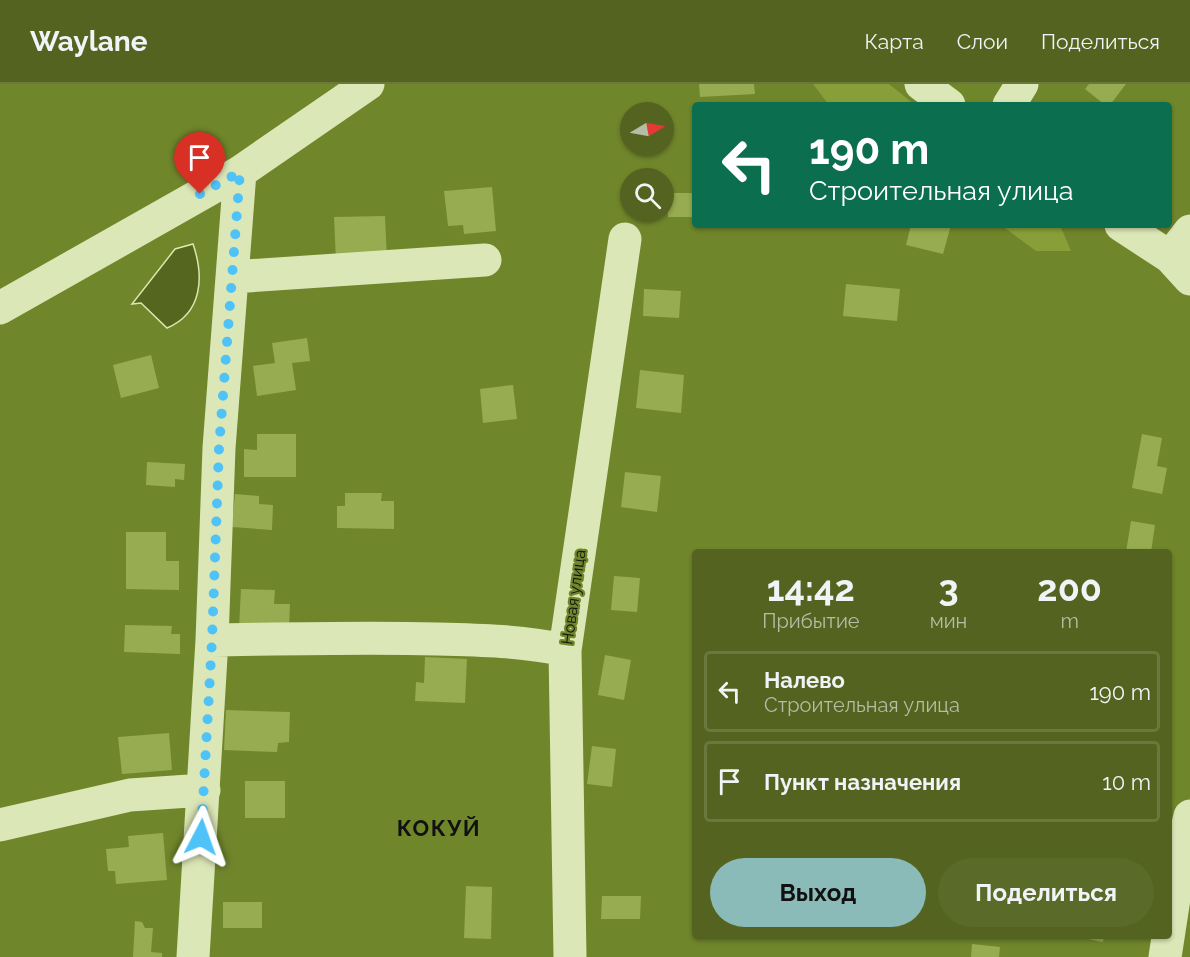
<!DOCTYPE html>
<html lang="ru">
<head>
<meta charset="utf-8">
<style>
	:root { --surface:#546420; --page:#5a6a29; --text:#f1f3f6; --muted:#b5bda5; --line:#6a783e; --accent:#8bbbb9 }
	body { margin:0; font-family:Raleway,sans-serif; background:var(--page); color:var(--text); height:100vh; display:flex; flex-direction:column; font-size:22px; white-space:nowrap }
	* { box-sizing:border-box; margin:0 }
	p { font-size:20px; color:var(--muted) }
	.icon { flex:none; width:33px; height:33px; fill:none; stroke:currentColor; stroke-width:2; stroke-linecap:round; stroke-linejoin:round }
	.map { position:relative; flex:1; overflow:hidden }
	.panel { position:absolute; left:692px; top:465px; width:480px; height:390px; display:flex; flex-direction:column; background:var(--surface); border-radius:6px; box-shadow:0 2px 4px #0004 }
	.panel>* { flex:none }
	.guide { position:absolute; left:692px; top:18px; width:480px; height:126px; border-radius:6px; box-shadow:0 2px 4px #0004; background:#0b6e4f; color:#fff; overflow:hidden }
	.needle { width:39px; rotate:80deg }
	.buttons { position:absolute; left:620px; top:18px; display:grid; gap:12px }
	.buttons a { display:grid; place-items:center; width:54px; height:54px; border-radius:50%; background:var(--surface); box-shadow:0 2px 4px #0004; font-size:30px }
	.pin { position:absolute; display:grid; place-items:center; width:51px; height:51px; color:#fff; margin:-62px -26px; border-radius:50% 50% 50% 0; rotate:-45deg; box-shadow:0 0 6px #0007 }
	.pin .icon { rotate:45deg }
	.me { position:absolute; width:66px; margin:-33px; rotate:4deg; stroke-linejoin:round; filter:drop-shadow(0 0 4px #0008) }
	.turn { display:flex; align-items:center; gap:21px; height:126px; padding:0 18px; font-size:27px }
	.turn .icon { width:78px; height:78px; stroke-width:2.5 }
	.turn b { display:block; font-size:42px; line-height:51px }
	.eta { display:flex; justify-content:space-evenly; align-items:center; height:102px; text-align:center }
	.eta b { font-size:36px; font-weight:700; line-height:42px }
	.action { display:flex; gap:12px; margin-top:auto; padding:12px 18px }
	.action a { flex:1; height:69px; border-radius:36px; background:var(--accent); color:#111; font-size:24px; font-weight:700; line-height:69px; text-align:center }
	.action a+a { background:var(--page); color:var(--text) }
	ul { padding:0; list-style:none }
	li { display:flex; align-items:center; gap:18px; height:81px; margin:0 12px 9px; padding:0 6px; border:3px solid var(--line); border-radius:6px }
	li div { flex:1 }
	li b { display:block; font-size:22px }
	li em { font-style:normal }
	header { display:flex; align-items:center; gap:36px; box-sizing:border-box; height:84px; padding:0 30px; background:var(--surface); border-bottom:2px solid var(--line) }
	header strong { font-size:28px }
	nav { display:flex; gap:33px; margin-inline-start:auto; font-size:21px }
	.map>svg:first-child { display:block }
	.green { fill:#889f39 }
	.water { fill:#55671f; stroke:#dbe7ac; stroke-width:1.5 }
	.building { fill:#97ab50 }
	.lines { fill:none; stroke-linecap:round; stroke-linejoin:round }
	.minor { stroke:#dce7b7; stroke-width:33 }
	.route { stroke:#4fc3f7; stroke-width:10; stroke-dasharray:0 18 }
	.labels { text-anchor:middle; stroke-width:4.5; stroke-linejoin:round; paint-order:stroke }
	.street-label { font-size:16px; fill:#111; stroke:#70862b }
	.district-label { font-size:22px; font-weight:bold; letter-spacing:1.5px; fill:#111; stroke:#70862b }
</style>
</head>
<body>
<header>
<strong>Waylane</strong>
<nav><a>Карта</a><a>Слои</a><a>Поделиться</a></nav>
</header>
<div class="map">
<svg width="1190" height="873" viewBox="0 0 1190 873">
	<rect width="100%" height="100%" fill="#70862b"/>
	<path class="green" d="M 813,0 L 889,0 L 915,21 L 829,21 Z
		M 1001,141 L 1060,141 L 1071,167 L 1036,167 Z"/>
	<path class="water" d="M 193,160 C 204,192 203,229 167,244 L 141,219 L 132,220 L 175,165 Z"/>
	<path class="building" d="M 699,0 L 754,0 L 755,10 L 700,13 Z
		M 1089,0 L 1126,0 L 1110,21 L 1105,21 L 1085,5 Z
		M 492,103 L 496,147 L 464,150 L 463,141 L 448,142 L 444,107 Z
		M 667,109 L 694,109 L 694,133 L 668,133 Z
		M 385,132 L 387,176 L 336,177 L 334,133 Z
		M 911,141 L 951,141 L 943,170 L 906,161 Z
		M 846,200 L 900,205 L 897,237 L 843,232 Z
		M 644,205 L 681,207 L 679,234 L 643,232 Z
		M 307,254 L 310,277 L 292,279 L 296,306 L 257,312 L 253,282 L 275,279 L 272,259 Z
		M 151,271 L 159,304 L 121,314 L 113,281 Z
		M 640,286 L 684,291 L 681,329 L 636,324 Z
		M 513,301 L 517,335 L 483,339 L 480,305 Z
		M 257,350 L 296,350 L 296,393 L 244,393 L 244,365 L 257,366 Z
		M 1142,350 L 1162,354 L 1157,382 L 1167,384 L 1162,410 L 1132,404 Z
		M 147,378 L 185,380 L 184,396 L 175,395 L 175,403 L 146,401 Z
		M 625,388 L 661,392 L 657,428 L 621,423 Z
		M 345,409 L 382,409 L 381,417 L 394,417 L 394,445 L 337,444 L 337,422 L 345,422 Z
		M 235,410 L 259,412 L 259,420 L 273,421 L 272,446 L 232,443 Z
		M 1131,437 L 1155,441 L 1151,468 L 1126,468 Z
		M 126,448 L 166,448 L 166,477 L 179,477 L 179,506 L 126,505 Z
		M 614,492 L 640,494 L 637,528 L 611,526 Z
		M 241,505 L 275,506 L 274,520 L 290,520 L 289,544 L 239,543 Z
		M 125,541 L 172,542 L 171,550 L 180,550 L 180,570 L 124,568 Z
		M 605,571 L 631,576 L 624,616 L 598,611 Z
		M 425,573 L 467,575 L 465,619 L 415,617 L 416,598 L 424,599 Z
		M 226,626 L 290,628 L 289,658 L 278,659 L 277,668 L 224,666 Z
		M 169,649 L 172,686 L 122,690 L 118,653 Z
		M 592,662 L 616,665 L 612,703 L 587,700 Z
		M 245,697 L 285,697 L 285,734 L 245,734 Z
		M 163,749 L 167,796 L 116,800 L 115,787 L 108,787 L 106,765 L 129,763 L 128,752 Z
		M 466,802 L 492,803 L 491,855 L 464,854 Z
		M 602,812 L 641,812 L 640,835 L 601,835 Z
		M 223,818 L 262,818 L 262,844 L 223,844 Z
		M 135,837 L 142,838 L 145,844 L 153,844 L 151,868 L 162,869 L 162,873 L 133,873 Z
		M 1073,852 L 1104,852 L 1103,858 Z
		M 972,860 L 1000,863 L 999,873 L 971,873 Z"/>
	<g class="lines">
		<path class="minor" d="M 921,0 L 949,21
			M 1009,21 L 1022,0
			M 1121,141 L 1170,173 L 1190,195
			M 1170,173 L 1190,147
			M 232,193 L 485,176
			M 0,224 L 240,88 L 368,0
			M 212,556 C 287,555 362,553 437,555 C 481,556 523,557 565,566
			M 0,741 L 130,711 L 204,706
			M 193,873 L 212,556 L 219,364 L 240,88
			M 570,873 L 565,566 L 625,155
			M 1165,873 L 1181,769 L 1190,732"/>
	</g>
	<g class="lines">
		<path class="route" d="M 200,110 L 240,88 L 219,364 L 212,556 L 201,753"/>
	</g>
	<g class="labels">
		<g class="street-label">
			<text transform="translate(573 513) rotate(-82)" y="6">Новая улица</text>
		</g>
		<g class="district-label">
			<text x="439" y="752">КОКУЙ</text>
		</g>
	</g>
</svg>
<div class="buttons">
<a><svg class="needle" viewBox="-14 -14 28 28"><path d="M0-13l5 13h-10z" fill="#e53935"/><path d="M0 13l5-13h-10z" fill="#b5bda5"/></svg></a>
<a><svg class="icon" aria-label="search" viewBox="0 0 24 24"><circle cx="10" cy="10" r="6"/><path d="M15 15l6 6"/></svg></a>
</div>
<div class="pin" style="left:200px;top:110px;background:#d93025"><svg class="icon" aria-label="arrive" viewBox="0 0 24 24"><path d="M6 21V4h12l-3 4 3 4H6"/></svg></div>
<svg class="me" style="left:201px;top:753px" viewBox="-20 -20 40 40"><path d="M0-17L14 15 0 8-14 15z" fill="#4fc3f7" stroke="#fff" stroke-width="4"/></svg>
<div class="guide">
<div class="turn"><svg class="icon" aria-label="left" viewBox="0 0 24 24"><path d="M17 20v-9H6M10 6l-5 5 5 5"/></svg><div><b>190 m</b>Строительная улица</div></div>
</div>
<section class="panel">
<div class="eta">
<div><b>14:42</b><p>Прибытие</p></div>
<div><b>3</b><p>мин</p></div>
<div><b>200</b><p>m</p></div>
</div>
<ul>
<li><svg class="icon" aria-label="left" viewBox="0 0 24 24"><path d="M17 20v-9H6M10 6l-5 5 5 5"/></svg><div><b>Налево</b><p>Строительная улица</p></div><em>190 m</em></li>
<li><svg class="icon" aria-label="arrive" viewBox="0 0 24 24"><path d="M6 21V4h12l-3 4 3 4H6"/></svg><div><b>Пункт назначения</b></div><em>10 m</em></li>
</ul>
<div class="action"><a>Выход</a><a>Поделиться</a></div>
</section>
</div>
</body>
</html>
